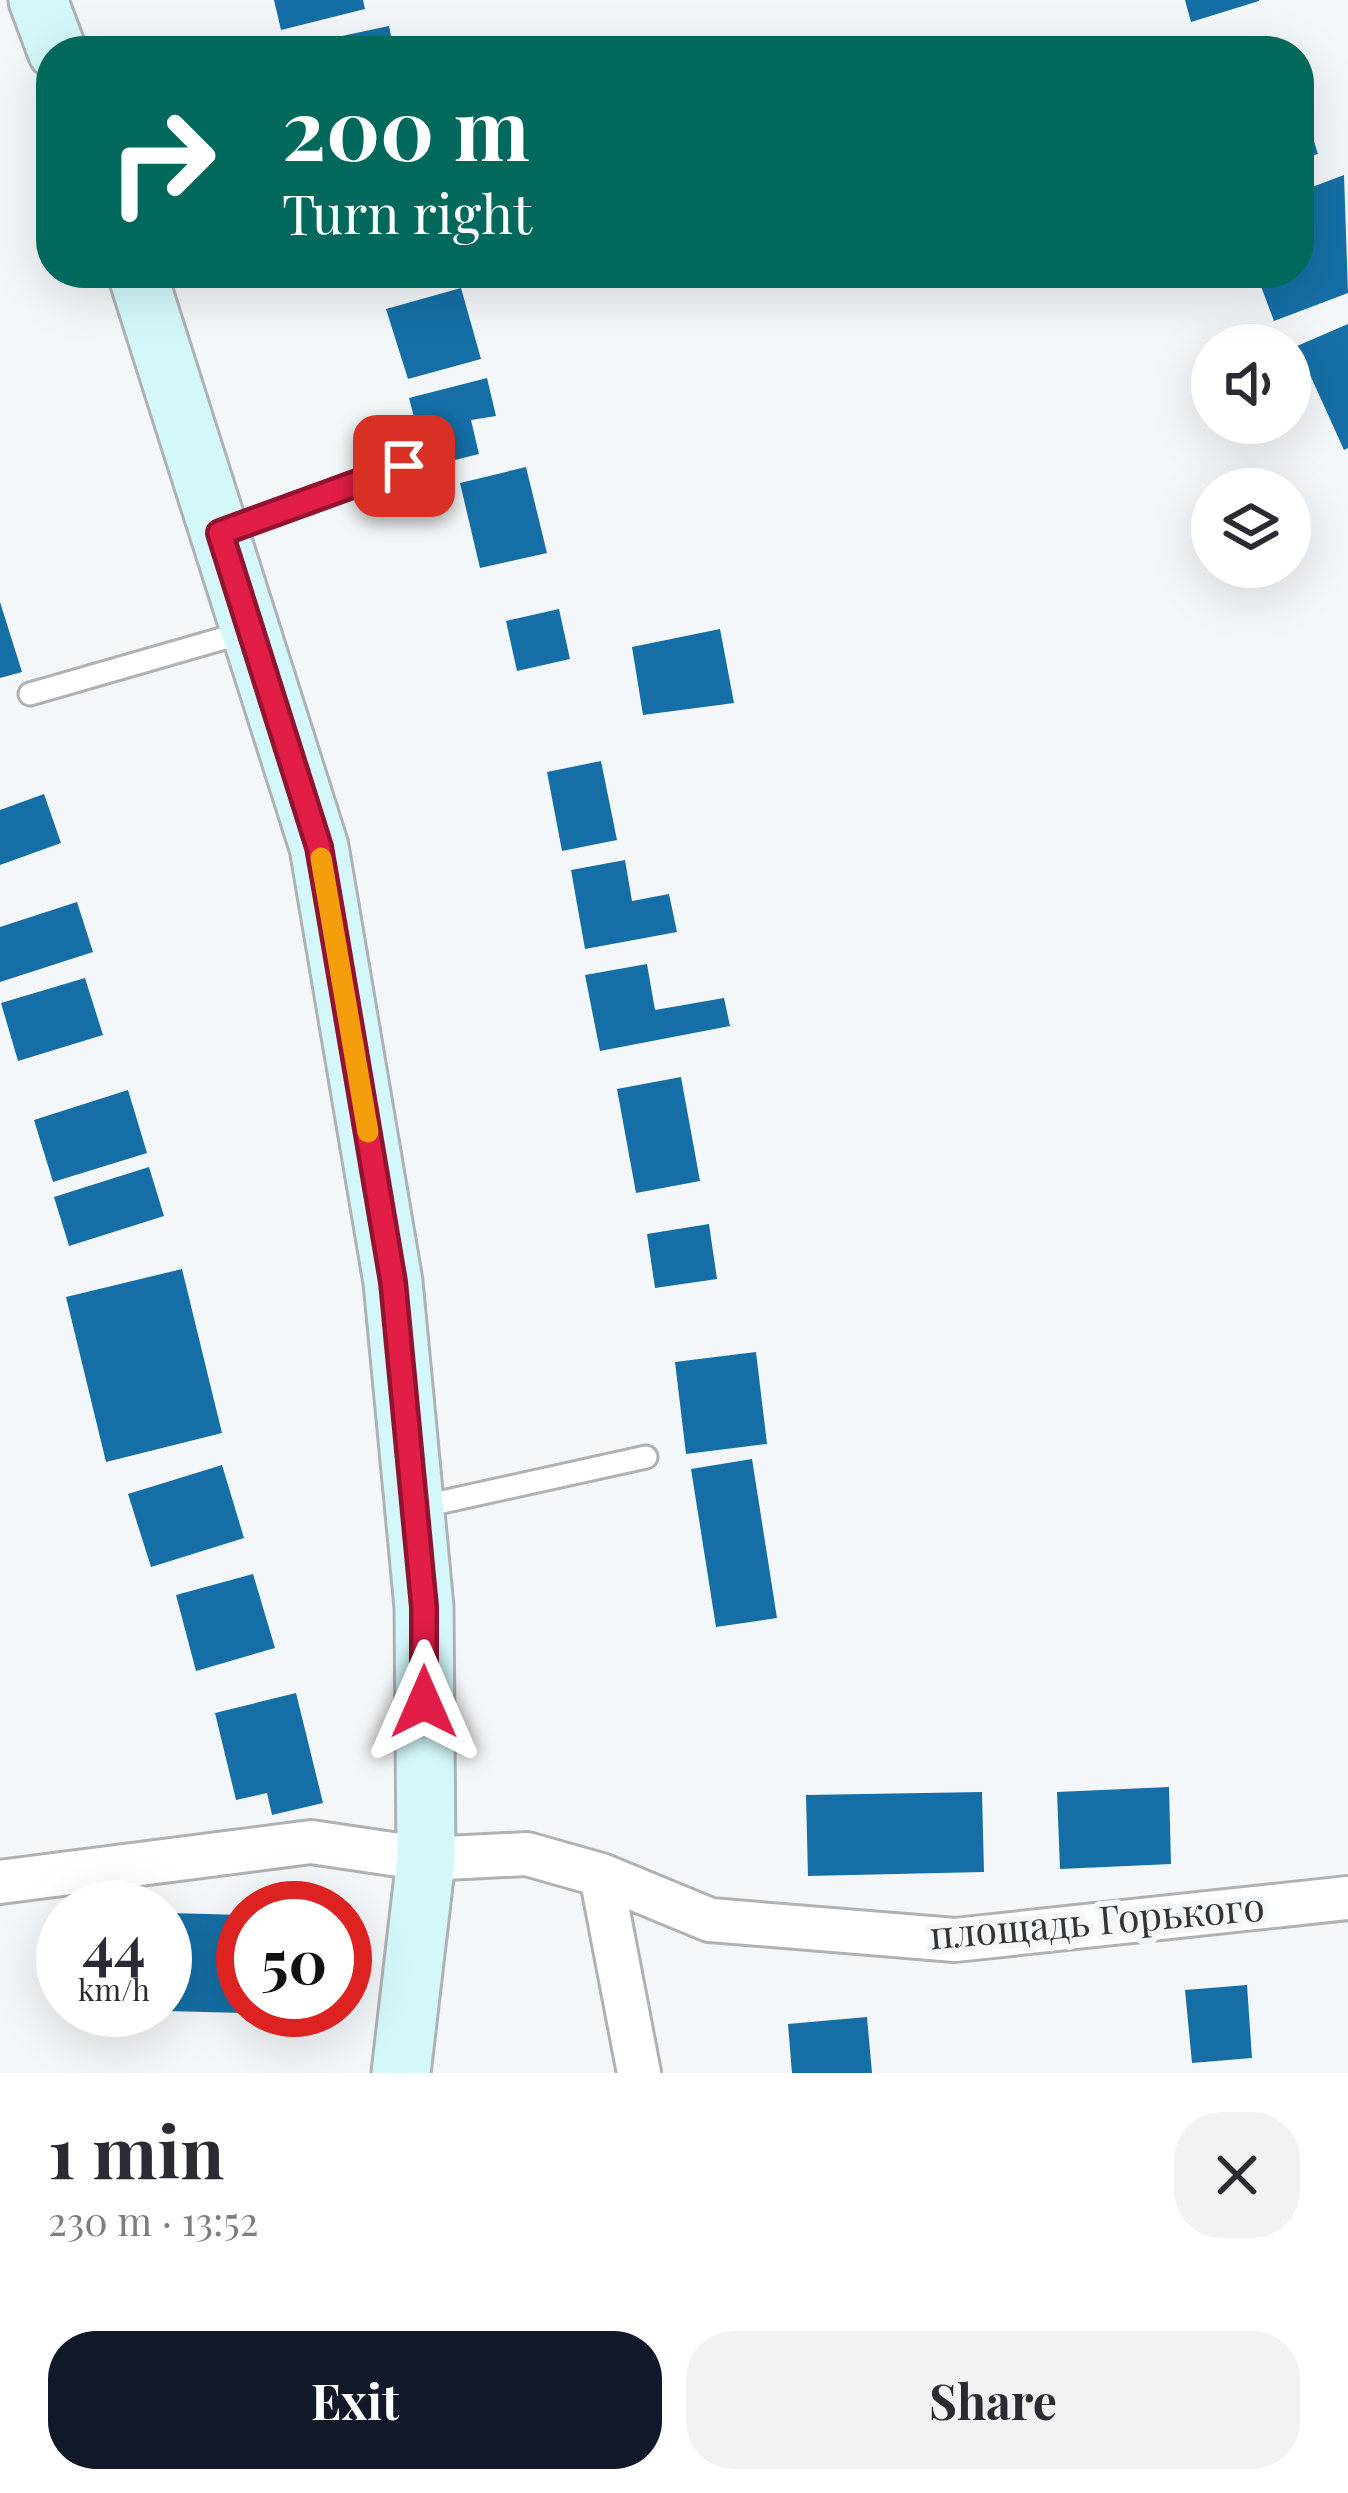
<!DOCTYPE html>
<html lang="en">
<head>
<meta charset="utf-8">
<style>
	:root { --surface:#fff; --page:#f2f2f3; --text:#2b2b33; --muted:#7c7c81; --accent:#111827 }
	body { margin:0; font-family:"Playfair Display",serif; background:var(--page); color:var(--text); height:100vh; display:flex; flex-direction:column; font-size:45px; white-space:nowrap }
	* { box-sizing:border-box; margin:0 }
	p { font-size:39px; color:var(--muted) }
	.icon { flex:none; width:66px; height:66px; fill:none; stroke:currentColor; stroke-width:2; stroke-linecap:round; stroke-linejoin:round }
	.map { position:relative; height:2073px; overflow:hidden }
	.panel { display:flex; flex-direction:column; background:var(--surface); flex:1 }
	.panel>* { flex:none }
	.hud { position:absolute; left:36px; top:36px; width:1278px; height:252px; border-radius:48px; box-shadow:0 12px 48px #0002; background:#00695c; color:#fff; overflow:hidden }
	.fabs { position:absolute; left:1191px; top:324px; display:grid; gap:24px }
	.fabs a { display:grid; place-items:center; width:120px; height:120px; border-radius:50%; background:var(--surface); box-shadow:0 12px 48px #0002; font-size:60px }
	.speed { position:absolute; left:36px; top:1881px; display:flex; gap:24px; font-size:60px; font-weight:700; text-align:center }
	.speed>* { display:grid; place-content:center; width:156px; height:156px; border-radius:50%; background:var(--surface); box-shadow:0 12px 48px #0002; line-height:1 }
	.speed small { font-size:30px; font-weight:400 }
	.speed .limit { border:18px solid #d22; background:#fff; color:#111 }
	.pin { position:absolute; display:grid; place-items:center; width:102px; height:102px; color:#fff; margin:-51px; border-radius:24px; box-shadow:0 6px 18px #0006 }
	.me { position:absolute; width:132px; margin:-66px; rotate:0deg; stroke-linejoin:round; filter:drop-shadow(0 0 9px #0008) }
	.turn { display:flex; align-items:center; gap:42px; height:252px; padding:0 48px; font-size:54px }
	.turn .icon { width:156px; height:156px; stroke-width:2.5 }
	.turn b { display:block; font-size:84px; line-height:102px }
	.round { display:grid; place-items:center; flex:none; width:126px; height:126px; border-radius:48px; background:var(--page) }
	.head { display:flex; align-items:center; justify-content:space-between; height:204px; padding:0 48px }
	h1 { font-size:72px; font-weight:700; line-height:90px }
	.button { display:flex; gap:24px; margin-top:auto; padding:24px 48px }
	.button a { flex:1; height:138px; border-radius:48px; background:var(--accent); color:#fff; font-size:48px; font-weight:700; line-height:138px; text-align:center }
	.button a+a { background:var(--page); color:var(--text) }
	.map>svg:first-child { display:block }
	.building { fill:#156fa6 }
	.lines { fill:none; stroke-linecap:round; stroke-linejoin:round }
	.service-casing { stroke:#afb1b3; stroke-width:27 }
	.minor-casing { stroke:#afb1b3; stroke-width:48 }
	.secondary-casing { stroke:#afb1b3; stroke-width:63 }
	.service { stroke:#fff; stroke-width:21 }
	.minor { stroke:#fff; stroke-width:42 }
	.secondary { stroke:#d4f8fa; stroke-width:57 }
	.route-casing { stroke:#92132f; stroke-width:30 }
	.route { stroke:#e11d48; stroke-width:21 }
	.slow { stroke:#f59e0b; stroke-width:21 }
	.labels { text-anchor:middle; stroke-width:12; stroke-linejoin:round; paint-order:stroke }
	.street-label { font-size:39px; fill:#333435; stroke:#f4f7f9 }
</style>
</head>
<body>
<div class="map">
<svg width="1348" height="2073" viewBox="0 0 1348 2073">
	<rect width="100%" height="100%" fill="#f4f7f9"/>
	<path class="building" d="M 274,0 L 363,0 L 365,9 L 281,30 Z
		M 1185,0 L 1259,0 L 1259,1 L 1191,22 Z
		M 389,26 L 394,51 L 310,51 L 309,43 Z
		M 1299,94 L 1318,154 L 1299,159 Z
		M 1344,175 L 1348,293 L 1274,321 L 1256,273 L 1299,273 L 1299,192 Z
		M 461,288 L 481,359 L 408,379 L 386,309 Z
		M 1348,324 L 1348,448 L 1344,450 L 1297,346 Z
		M 487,378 L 496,416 L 471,420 L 479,454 L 427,467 L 409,398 Z
		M 526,467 L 547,553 L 480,568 L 460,483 Z
		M 0,602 L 22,672 L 0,678 Z
		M 559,609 L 570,659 L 517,671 L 506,621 Z
		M 720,629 L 734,703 L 643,715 L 632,647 Z
		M 601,761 L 617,840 L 562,851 L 547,772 Z
		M 44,794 L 61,843 L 0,865 L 0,810 Z
		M 625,860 L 632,901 L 669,894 L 677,932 L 585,949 L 571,870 Z
		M 77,902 L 93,952 L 0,982 L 0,927 Z
		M 647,964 L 655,1010 L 724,998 L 730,1026 L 600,1051 L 585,975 Z
		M 85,978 L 103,1035 L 18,1061 L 1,1003 Z
		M 681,1077 L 700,1181 L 636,1193 L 617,1089 Z
		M 128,1090 L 147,1153 L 53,1182 L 34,1120 Z
		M 149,1167 L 164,1216 L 69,1246 L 54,1197 Z
		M 709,1224 L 717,1279 L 655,1288 L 647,1234 Z
		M 182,1269 L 222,1433 L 106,1462 L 66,1297 Z
		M 756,1352 L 767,1444 L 686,1454 L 675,1362 Z
		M 752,1459 L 777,1618 L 716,1627 L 691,1469 Z
		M 222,1465 L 244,1538 L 151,1567 L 128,1494 Z
		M 253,1574 L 275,1648 L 196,1671 L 176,1595 Z
		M 296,1693 L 323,1803 L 272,1815 L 267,1793 L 236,1800 L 215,1713 Z
		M 1169,1787 L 1171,1864 L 1060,1869 L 1057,1792 Z
		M 982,1792 L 984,1872 L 808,1876 L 806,1795 Z
		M 169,1913 L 243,1915 L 243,2013 L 167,2011 Z
		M 1247,1985 L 1252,2058 L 1192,2063 L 1185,1990 Z
		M 867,2017 L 872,2073 L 792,2073 L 788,2024 Z"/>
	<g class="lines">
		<g class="service-casing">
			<path id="service" d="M 221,532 L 404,466
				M 30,694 L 249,631
				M 415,1508 L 646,1457"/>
		</g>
		<g class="minor-casing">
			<path id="minor" d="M 601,1875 L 639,2073
				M 0,1882 L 311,1842 L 426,1859 L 527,1854 L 601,1875 L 710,1920 L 955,1940 L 1348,1898"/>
		</g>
		<g class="secondary-casing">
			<path id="secondary" d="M 38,0 L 57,51
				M 137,273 L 319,847 L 393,1282 L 424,1607 L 426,1859 L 401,2073"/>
		</g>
		<use href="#service" class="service"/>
		<use href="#minor" class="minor"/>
		<use href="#secondary" class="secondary"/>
	</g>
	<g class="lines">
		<g class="route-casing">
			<path id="route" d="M 404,466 L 220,533 L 319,847 L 331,916 L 393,1282 L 424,1607 L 424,1702"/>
		</g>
		<use href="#route" class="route"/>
		<path class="slow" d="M 321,858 L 368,1132"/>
	</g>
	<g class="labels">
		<g class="street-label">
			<text transform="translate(1097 1921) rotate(-5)" y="14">площадь Горького</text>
		</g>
	</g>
</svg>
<div class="fabs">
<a><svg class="icon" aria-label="sound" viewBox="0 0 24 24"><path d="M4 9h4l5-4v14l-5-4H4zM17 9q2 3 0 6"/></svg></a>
<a><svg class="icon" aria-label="layers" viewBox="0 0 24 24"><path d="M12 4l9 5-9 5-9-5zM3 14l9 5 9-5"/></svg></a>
</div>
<div class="speed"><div>44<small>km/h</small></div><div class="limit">50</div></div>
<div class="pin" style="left:404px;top:466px;background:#d93025"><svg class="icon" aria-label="arrive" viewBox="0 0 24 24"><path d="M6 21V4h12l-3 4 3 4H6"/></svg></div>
<svg class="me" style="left:424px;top:1702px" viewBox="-20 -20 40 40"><path d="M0-17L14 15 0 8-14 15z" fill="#e11d48" stroke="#fff" stroke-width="4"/></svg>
<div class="hud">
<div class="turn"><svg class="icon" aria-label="right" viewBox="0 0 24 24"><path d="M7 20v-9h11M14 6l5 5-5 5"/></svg><div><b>200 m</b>Turn right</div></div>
</div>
</div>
<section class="panel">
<div class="head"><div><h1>1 min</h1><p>230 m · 13:52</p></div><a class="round"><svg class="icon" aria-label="close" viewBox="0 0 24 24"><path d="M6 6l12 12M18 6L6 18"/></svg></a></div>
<div class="button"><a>Exit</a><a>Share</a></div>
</section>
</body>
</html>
